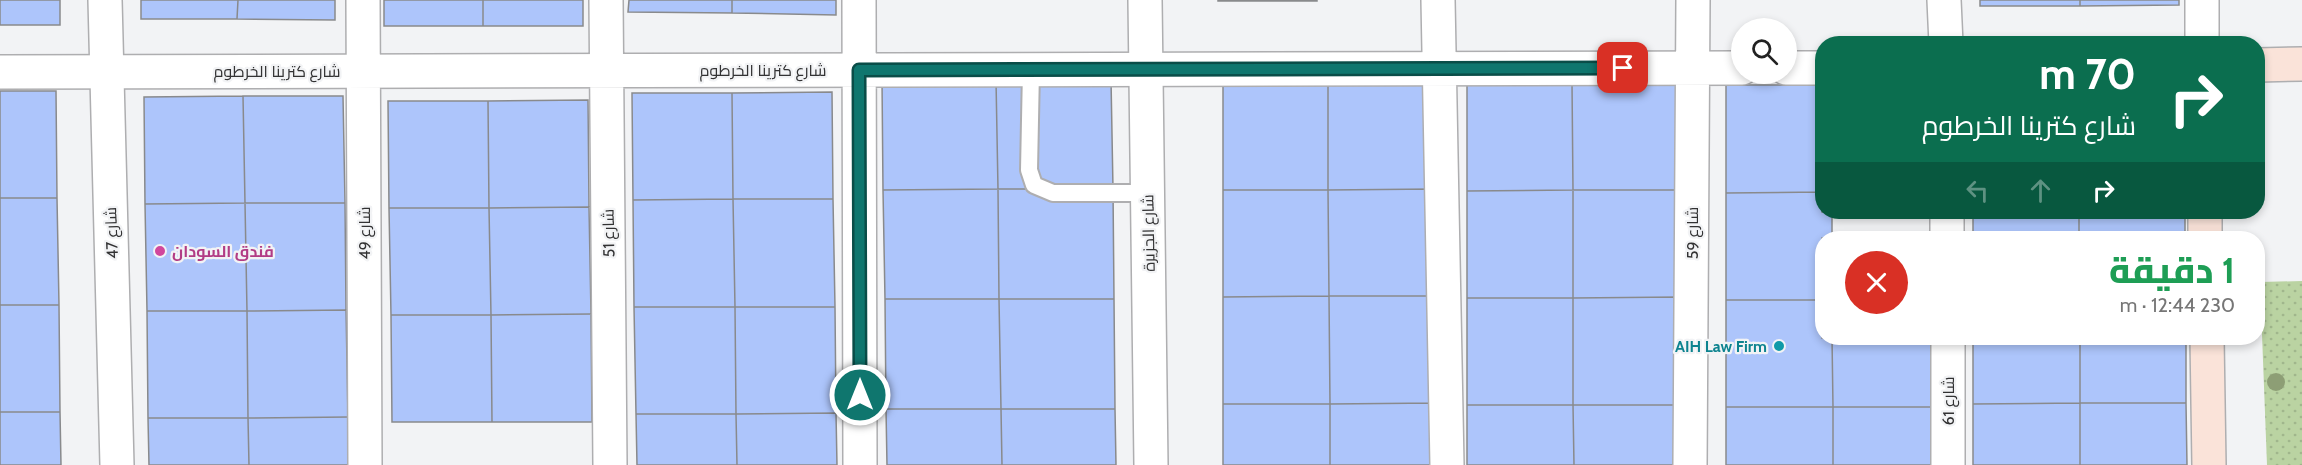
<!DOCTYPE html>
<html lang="ar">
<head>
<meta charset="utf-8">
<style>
	:root { --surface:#fff; --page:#f6f6f6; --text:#222; --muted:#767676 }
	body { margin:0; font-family:Cabin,Cairo,sans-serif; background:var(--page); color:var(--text); direction:rtl; height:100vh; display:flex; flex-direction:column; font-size:22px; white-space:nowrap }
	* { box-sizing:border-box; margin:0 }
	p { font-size:20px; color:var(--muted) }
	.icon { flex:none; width:33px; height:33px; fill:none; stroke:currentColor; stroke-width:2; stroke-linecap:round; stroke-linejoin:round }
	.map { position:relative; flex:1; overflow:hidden; direction:ltr }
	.panel { position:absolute; left:1815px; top:231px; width:450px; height:114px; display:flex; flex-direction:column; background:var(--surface); border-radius:24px; box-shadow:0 3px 9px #0003; direction:rtl }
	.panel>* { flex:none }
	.top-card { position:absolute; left:1815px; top:36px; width:450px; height:183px; border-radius:24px; box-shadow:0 3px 9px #0003; direction:rtl; background:#0b6e4f; color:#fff; overflow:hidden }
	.buttons { position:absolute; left:1731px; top:18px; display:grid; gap:12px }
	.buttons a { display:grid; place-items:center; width:66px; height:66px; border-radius:50%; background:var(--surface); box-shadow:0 3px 9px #0003; font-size:30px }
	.pin { position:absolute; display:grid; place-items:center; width:51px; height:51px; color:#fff; margin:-26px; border-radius:12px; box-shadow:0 3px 9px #0006 }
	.me { position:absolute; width:66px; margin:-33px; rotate:0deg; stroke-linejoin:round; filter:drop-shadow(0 0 4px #0008) }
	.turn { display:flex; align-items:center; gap:21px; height:126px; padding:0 30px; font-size:27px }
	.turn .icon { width:78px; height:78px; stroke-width:2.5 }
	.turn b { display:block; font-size:42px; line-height:51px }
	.lanes { display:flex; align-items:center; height:57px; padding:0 30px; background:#0003; justify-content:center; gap:30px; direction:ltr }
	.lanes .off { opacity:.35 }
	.round { display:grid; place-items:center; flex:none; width:63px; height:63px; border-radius:32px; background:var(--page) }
	.headline { display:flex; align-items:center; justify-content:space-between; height:102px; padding:0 30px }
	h1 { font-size:36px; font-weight:800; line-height:45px; color:#1e9e55 }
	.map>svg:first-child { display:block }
	.park { fill:url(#park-dots) }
	.building { fill:#adc5fb; stroke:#898a8c; stroke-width:1.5 }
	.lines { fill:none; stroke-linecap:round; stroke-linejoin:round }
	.service-casing { stroke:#aeaeb0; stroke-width:20 }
	.minor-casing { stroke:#aeaeb0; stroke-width:36 }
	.tertiary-casing { stroke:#aeaeb0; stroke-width:36 }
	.secondary-casing { stroke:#aeaeb0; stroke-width:36 }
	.service { stroke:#fff; stroke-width:16 }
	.minor { stroke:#fff; stroke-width:33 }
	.tertiary { stroke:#fff; stroke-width:33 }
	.secondary { stroke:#fae3d9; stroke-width:33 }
	.tree { fill:#8d9e75 }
	.route-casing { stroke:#0a4d48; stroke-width:15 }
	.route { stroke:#0f766e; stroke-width:10 }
	.hotel-dot { fill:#d1479c; stroke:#f2f3f5; stroke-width:2 }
	.culture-dot { fill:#0f9aa8; stroke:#f2f3f5; stroke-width:2 }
	.labels { text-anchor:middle; stroke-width:4.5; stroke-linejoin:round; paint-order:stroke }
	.street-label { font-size:16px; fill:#323233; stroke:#f2f3f5 }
	.hotel-label { font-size:16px; font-weight:bold; fill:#b23c85; stroke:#f2f3f5; text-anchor:start }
	.culture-label { font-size:16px; font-weight:bold; fill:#0d838f; stroke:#f2f3f5; text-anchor:end }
</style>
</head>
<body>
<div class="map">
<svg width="2302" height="465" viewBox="0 0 2302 465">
	<defs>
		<pattern id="park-dots" width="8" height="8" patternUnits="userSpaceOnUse" patternTransform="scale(1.5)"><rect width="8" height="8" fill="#bad3a2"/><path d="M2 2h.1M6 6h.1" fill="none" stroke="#a0b68c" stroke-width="1.8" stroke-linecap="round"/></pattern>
	</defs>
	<rect width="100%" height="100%" fill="#f2f3f5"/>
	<path class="park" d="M 2302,281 L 2302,465 L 2267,465 L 2260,282 Z"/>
	<path class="building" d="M 0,0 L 60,0 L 60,25 L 0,25 Z
		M 141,0 L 238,0 L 237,19 L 141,19 Z
		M 238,0 L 335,0 L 335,20 L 237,19 Z
		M 384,0 L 483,0 L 483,26 L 384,26 Z
		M 483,0 L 583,0 L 583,26 L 483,26 Z
		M 629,0 L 732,0 L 732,13 L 628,12 Z
		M 732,0 L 836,0 L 836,15 L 732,13 Z
		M 1218,0 L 1317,0 L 1317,1 L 1218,1 Z
		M 1980,0 L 2080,0 L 2080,6 L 1980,6 Z
		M 2080,0 L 2179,0 L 2179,5 L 2080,6 Z
		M 1111,79 L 1113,189 L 998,189 L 996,80 Z
		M 882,80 L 996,80 L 998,189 L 883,190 Z
		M 1223,82 L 1328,82 L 1328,190 L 1223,190 Z
		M 1328,82 L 1433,82 L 1434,189 L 1328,190 Z
		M 1467,83 L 1572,83 L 1573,190 L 1467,191 Z
		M 1572,83 L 1677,83 L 1678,190 L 1573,190 Z
		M 1726,85 L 1822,85 L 1822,192 L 1726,193 Z
		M 0,91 L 56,91 L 57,198 L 0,198 Z
		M 832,92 L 833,199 L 733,199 L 732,93 Z
		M 632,93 L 732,93 L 733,199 L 633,200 Z
		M 243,96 L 343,96 L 345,203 L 245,203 Z
		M 243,96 L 245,203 L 145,204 L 144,97 Z
		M 588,100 L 589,207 L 489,208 L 488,101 Z
		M 388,101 L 488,101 L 489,208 L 389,208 Z
		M 998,189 L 1113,189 L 1114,299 L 999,299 Z
		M 998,189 L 999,299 L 885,299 L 883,190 Z
		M 1434,189 L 1436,296 L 1329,296 L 1328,190 Z
		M 1223,190 L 1328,190 L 1329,296 L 1223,297 Z
		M 1573,190 L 1678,190 L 1679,297 L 1573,298 Z
		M 1573,190 L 1573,298 L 1467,298 L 1467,191 Z
		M 1822,192 L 1822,212 L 1832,212 L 1832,238 L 1822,238 L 1822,300 L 1726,300 L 1726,193 Z
		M 0,198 L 57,198 L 59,305 L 0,305 Z
		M 733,199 L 833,199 L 835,307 L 735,307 Z
		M 733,199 L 735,307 L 634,307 L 633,200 Z
		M 245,203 L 345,203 L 346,310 L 247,311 Z
		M 245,203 L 247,311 L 147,311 L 145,204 Z
		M 589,207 L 591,314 L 491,315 L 489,208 Z
		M 389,208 L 489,208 L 491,315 L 391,315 Z
		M 1973,212 L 2079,212 L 2079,238 L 1973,238 Z
		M 2079,212 L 2185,212 L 2185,238 L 2079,238 Z
		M 1329,296 L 1330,404 L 1223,404 L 1223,297 Z
		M 1329,296 L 1436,296 L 1436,403 L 1330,404 Z
		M 1679,297 L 1680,405 L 1573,405 L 1573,298 Z
		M 1467,298 L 1573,298 L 1573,405 L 1467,405 Z
		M 885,299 L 999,299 L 1001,409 L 886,409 Z
		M 999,299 L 1114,299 L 1115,409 L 1001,409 Z
		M 1726,300 L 1822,300 L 1822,338 L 1832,338 L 1833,407 L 1726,407 Z
		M 0,305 L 59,305 L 60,412 L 0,412 Z
		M 634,307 L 735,307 L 736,414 L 636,414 Z
		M 735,307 L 835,307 L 836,413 L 736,414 Z
		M 346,310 L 348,417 L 248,418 L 247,311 Z
		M 147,311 L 247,311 L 248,418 L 148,418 Z
		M 591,314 L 592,422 L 492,422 L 491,315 Z
		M 391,315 L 491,315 L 492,422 L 392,422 Z
		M 1832,338 L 1939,338 L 1939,407 L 1833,407 Z
		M 1973,338 L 2080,338 L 2080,403 L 1973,404 Z
		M 2080,338 L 2186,338 L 2186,403 L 2080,403 Z
		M 1436,403 L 1437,465 L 1330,465 L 1330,404 Z
		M 2080,403 L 2186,403 L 2187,465 L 2080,465 Z
		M 2080,403 L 2080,465 L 1973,465 L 1973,404 Z
		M 1223,404 L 1330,404 L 1330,465 L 1223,465 Z
		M 1467,405 L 1573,405 L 1574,465 L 1467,465 Z
		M 1573,405 L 1680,405 L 1681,465 L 1574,465 Z
		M 1726,407 L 1833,407 L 1833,465 L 1726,465 Z
		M 1833,407 L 1939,407 L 1940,465 L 1833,465 Z
		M 886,409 L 1001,409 L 1002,465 L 887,465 Z
		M 1001,409 L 1115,409 L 1116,465 L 1002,465 Z
		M 0,412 L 60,412 L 61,465 L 0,465 Z
		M 836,413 L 837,465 L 737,465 L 736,414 Z
		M 636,414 L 736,414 L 737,465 L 637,465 Z
		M 348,417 L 349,465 L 249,465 L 248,418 Z
		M 148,418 L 248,418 L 249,465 L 149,465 Z"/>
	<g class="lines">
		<g class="service-casing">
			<path id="service" d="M 1031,70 L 1029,170 L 1034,185 L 1053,193 L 1147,193"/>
		</g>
		<g class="minor-casing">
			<path id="minor" d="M 363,0 L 365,465
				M 606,0 L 610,465
				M 859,0 L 860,465
				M 1438,0 L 1447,465
				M 1944,0 L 1946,44
				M 2202,0 L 2202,44
				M 1786,68 L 1822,68
				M 0,72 L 1742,68
				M 1947,212 L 1947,238
				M 1948,338 L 1948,465
				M 1690,465 L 1693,0"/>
		</g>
		<g class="tertiary-casing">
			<path id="tertiary" d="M 105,0 L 117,465
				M 1145,0 L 1151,465"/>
		</g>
		<g class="secondary-casing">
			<path id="secondary" d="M 2258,65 L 2302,64
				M 2205,212 L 2205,238
				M 2207,338 L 2209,465"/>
		</g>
		<use href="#service" class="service"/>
		<use href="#minor" class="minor"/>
		<use href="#tertiary" class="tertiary"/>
		<use href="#secondary" class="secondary"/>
	</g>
	<circle class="tree" cx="2276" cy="382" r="9"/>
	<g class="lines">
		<g class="route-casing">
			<path id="route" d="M 860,395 L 859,70 L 1623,68"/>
		</g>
		<use href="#route" class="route"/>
	</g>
	<circle class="hotel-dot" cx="160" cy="251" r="6"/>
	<circle class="culture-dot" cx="1779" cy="346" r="6"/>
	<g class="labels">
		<g class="street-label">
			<text x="763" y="76">شارع كترينا الخرطوم</text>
			<text x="277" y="77">شارع كترينا الخرطوم</text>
			<text transform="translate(111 233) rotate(-92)" y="6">شارع 47</text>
			<text transform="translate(364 233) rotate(-90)" y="6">شارع 49</text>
			<text transform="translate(608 233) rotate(-91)" y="6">شارع 51</text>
			<text transform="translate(1148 233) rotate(-91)" y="6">شارع الجزيرة</text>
			<text transform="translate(1692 233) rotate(-90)" y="6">شارع 59</text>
			<text transform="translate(1948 401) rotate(-90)" y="6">شارع 61</text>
		</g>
		<g class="hotel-label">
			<text x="172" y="257">فندق السودان</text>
		</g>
		<g class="culture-label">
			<text x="1767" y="352">AIH Law Firm</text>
		</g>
	</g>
</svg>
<div class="buttons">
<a><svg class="icon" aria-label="search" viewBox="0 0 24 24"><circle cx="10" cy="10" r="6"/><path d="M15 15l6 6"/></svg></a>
</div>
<div class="pin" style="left:1623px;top:68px;background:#d93025"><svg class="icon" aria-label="arrive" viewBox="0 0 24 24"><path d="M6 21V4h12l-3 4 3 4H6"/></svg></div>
<svg class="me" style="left:860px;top:395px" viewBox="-20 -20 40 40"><circle r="17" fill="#0f766e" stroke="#fff" stroke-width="3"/><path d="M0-11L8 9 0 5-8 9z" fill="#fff"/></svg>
<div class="top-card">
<div class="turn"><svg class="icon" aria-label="right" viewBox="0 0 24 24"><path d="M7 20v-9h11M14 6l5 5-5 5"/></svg><div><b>70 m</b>شارع كترينا الخرطوم</div></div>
<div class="lanes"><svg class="icon off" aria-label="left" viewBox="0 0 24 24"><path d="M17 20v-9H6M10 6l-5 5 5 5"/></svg><svg class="icon off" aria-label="ahead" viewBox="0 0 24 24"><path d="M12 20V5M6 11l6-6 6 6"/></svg><svg class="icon" aria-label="right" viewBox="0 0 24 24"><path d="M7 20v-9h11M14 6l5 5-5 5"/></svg></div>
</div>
<section class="panel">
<div class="headline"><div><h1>1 دقيقة</h1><p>230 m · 12:44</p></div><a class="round" style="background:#d93025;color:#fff"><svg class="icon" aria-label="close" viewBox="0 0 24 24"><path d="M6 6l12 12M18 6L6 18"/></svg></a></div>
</section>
</div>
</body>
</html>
